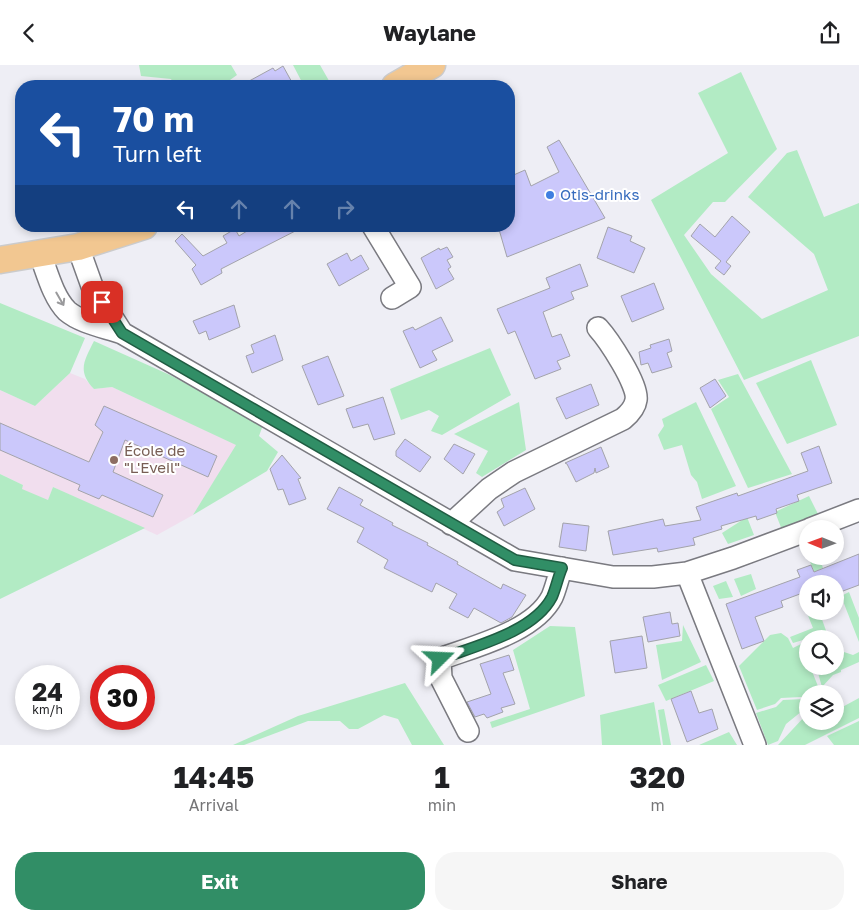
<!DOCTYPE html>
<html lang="en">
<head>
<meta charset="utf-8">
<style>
	:root { --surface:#fff; --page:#f6f6f6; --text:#202124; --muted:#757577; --accent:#318e66 }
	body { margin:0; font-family:"Golos Text",sans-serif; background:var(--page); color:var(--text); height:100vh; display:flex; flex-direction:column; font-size:19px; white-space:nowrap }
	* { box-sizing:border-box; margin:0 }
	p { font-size:16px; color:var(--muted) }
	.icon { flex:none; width:28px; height:28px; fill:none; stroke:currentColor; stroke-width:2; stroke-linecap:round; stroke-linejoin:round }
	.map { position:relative; height:680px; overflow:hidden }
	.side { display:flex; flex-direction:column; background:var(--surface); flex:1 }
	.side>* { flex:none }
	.hud { position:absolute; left:15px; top:15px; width:500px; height:152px; border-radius:20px; box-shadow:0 2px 8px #0003; background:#1a4fa0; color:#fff; overflow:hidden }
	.needle { width:32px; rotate:271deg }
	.tools { position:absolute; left:799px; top:455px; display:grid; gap:10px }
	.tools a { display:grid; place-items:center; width:45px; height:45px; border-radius:50%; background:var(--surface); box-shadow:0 2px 8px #0003; font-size:25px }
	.speed { position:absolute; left:15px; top:600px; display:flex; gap:10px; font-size:25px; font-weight:700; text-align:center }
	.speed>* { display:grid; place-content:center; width:65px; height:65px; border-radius:50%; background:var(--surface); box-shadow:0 2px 8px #0003; line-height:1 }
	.speed small { font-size:12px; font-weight:400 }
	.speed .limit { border:8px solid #d22; background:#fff; color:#111 }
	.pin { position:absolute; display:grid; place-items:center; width:42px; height:42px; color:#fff; margin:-21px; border-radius:10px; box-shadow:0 2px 8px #0006 }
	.me { position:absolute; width:55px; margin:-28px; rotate:69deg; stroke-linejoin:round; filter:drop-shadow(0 0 4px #0008) }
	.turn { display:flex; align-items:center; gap:18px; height:105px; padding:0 15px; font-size:22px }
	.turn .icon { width:65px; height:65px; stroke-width:2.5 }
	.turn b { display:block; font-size:35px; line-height:42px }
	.lanes { display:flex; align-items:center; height:48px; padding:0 15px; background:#0003; justify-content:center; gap:25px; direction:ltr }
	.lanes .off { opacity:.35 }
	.eta { display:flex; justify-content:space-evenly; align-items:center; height:85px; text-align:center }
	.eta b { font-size:30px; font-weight:700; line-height:35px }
	.primary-button { display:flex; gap:10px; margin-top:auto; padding:10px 15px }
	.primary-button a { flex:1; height:58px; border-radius:20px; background:var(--accent); color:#fff; font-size:20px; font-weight:700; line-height:58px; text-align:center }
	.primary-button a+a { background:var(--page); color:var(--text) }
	header { display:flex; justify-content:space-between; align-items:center; height:65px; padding:0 15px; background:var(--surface); font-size:22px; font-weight:700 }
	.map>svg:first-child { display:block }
	.education { fill:#f1deee }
	.green { fill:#b2ebc4 }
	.building { fill:#cbc8fb; stroke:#a3a3aa }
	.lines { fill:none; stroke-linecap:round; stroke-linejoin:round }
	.minor-casing { stroke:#7a7a80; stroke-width:24 }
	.major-casing { stroke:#cbcbcc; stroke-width:29 }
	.minor { stroke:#fff; stroke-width:21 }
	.major { stroke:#f2c791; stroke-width:26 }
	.oneway { stroke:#9a9a9c }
	.route-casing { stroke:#205c42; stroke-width:12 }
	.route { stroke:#318e66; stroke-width:9 }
	.shop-dot { fill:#3f7fe0; stroke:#fff; stroke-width:2 }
	.education-dot { fill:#8d6e63; stroke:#fff; stroke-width:2 }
	.labels { text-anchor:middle; stroke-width:4; stroke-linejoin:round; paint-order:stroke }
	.shop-label { font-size:15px; fill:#366cbe; stroke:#fff; text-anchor:start }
	.education-label { font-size:15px; fill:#785e54; stroke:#fff; text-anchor:start }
</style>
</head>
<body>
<header><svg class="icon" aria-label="back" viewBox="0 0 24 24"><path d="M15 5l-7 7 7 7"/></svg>Waylane<svg class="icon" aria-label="share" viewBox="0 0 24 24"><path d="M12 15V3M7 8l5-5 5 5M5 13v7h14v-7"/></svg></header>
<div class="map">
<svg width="859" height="680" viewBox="0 0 859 680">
	<rect width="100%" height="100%" fill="#eeeef5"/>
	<path class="education" d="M 70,308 L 85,314 L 94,324 L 112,322 L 237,380 L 193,450 L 157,470 L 53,422 L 48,436 L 21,424 L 23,420 L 0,409 L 0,325 L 35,341 Z"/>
	<path class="green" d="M 139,0 L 231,0 L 237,10 L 230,15 L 233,21 L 175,21 L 171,14 L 141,11 Z
		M 293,0 L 320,0 L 332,21 L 304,21 Z
		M 741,7 L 777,84 L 725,137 L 713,137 L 684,170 L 711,209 L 762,254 L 828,225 L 814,189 L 748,132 L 787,88 L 797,85 L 824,152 L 859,138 L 859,271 L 744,315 L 651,135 L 728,88 L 698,28 Z
		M 0,238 L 85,273 L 70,308 L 35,341 L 0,325 Z
		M 94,276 L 170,310 L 263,360 L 259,371 L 278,387 L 267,406 L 193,450 L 236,380 L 112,322 L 94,324 C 77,306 84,296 94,276 Z
		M 490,283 L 511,330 L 442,370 L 431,366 L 439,351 L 429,345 L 401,355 L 390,324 Z
		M 811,295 L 837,360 L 787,379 L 756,318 Z
		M 738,309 L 792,409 L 748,423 L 711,344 L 729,332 L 718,315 Z
		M 519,337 L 526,385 L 482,412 L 476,408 L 488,386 L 454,369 Z
		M 696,337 L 736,421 L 702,434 L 697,417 L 691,410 L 682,380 L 664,385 L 658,370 L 664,361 L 662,354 Z
		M 0,409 L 23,420 L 22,424 L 48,435 L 53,422 L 145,463 L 0,534 Z
		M 809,431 L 819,451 L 782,465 L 775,447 Z
		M 747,452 L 754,470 L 728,479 L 722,468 Z
		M 808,491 L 819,491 L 823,503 L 814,507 Z
		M 751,509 L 756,524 L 741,531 L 734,514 Z
		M 726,516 L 733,532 L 719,534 L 713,521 Z
		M 849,527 L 859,553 L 859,577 L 841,531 Z
		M 807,542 L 808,546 L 819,546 L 829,574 L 808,574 L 807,582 L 803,575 L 793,578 L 790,572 L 813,563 L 805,543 Z
		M 683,560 L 701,597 L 662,615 L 656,580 L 682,576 Z
		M 550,561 L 575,562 L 585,631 L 492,663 L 490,657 L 530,644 L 513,585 Z
		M 781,568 L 788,573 L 793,583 L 801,579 L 808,601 L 810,601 L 821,629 L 808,629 L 807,634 L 801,632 L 781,633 L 775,639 L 757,645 L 739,601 L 770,570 Z
		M 844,587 L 853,590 L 859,587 L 859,597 L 841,605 L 841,607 L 833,610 L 822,622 L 816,601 L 835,601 L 835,589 Z
		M 706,600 L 714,616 L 666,636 L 658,620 Z
		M 405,618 L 444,680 L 412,680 L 398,654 L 384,650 L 358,664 L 349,664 L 340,656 L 308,656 L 244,680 L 233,680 L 298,651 Z
		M 859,633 L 859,653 L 805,680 L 778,680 L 806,650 L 808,656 L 835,656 L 835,646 Z
		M 804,634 L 807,642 L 786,659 L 778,676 L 768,680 L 756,648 L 776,642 L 783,635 Z
		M 654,637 L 661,680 L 602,680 L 600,650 Z
		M 664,644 L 671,680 L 663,680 L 658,645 Z
		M 859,656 L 859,680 L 834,680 L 827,671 Z
		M 729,667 L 737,680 L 699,680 Z"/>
	<path class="building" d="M 283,1 L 294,21 L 240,21 L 273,3 L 275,6 Z
		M 559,75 L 605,153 L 507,192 L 498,161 L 509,161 L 509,112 L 525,105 L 531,121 L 559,107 L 547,82 Z
		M 732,151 L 750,167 L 726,197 L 731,201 L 724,210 L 715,203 L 721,196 L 691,171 L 700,159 L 715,172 Z
		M 255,161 L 305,161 L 221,204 L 222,208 L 201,220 L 192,204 L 196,200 L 175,176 L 182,169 L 203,191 L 227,178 L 223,171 L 235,164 L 239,171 Z
		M 608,162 L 632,171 L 630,176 L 645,183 L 634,208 L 597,193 Z
		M 447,182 L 453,192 L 447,195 L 451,202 L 448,204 L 454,214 L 436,224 L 421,193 L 439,183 L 440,185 Z
		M 347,188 L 351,196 L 361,190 L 369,204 L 339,221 L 327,199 Z
		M 580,199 L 588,221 L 571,227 L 574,234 L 543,247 L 552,272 L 561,269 L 570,291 L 557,296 L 561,304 L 535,314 L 515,266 L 508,269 L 497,244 L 550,223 L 546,213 Z
		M 654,218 L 664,244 L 632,257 L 621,231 Z
		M 234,240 L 240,262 L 209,275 L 206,266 L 199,269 L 193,256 Z
		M 441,252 L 453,276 L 432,286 L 437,295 L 420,303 L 403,266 L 413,262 L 415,265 Z
		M 275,270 L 283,295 L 252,308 L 246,291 L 254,288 L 251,280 Z
		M 669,274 L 672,286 L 667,288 L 672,302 L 652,308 L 648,298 L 641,300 L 639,287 L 651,283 L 650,280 Z
		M 328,291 L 344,331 L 318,340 L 302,301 Z
		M 715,314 L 726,331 L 710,343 L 700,323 Z
		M 591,319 L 599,340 L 566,354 L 556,333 Z
		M 383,332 L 395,369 L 374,375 L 368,359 L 353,363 L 346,344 Z
		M 104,341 L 217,391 L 208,412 L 125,375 L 113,407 L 163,430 L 153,452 L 102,430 L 99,434 L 78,425 L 80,420 L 0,385 L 0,358 L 89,397 L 103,367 L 95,360 Z
		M 405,374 L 431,392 L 420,407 L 396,391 L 396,386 Z
		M 454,379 L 475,389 L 463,409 L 444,394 Z
		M 819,381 L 832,418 L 797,430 L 799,436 L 776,444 L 777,448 L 757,455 L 756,451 L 721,461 L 722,464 L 693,473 L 695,480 L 658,487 L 657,483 L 613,490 L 608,466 L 663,454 L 665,461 L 701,455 L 696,442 L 737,428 L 738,431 L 808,406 L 801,388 Z
		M 601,382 L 609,402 L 596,408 L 595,403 L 594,408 L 576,417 L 567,399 L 565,398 Z
		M 282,390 L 301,413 L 298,414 L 306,434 L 289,440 L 283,424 L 278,425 L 270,404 Z
		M 339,422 L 363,435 L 360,440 L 393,458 L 392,460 L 428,478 L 427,480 L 458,497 L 457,499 L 501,524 L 503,519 L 526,530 L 512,552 L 501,558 L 474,543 L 468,553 L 449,543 L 457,529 L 436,518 L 432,527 L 384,503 L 388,495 L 357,477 L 364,463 L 327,444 Z
		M 525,423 L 535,444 L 504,461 L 497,447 L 504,442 L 501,434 Z
		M 563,458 L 589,461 L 586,486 L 559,482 Z
		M 859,489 L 859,520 L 835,529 L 835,519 L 808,519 L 808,526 L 781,536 L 783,542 L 755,552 L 764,576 L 742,584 L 726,539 L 800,512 L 797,505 L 811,500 L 814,507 Z
		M 670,547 L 672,559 L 678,558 L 680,571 L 648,577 L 643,552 Z
		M 642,571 L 647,603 L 615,608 L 610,576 Z
		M 509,590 L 514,605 L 503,608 L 515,639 L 501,643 L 503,647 L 487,653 L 484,649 L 475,652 L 467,637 L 491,629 L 480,599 Z
		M 691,626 L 699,648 L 712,644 L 718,664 L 687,677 L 671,634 Z"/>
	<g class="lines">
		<g class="minor-casing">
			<path id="minor" d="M 373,161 L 410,222 L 392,233
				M 78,182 L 92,221 L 122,268
				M 40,189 C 47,207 53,232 67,246 C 81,258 105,262 122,268 L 515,495 L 613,512 L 653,512 L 687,508 L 733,493 L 808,465
				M 451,459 L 489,424 L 514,407 L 623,354 C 629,349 635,343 636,335 C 639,320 608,274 598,263
				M 810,464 L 859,445
				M 687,508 L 755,680
				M 468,666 L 441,613 L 440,594 C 475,581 534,567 552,532 C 556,523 558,512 562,503"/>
		</g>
		<g class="major-casing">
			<path id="major" d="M 395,21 L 432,0
				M 0,195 L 78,182 L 144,161"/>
		</g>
		<use href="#minor" class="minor"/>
		<use href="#major" class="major"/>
	</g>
	<defs><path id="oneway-shaft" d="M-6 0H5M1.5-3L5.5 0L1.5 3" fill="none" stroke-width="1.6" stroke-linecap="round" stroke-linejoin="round" transform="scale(1.25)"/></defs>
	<use class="oneway" href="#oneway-shaft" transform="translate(60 234) rotate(60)"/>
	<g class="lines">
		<g class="route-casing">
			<path id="route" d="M 102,237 L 122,268 L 515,495 L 562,503 C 558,512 556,523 552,532 C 534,567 475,581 440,594"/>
		</g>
		<use href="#route" class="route"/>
	</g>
	<circle class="shop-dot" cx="550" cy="130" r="5"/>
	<circle class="education-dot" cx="114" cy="395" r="5"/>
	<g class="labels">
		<g class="shop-label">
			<text x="560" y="135">Otis-drinks</text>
		</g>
		<g class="education-label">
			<text x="124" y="391">École de<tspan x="124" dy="17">"L'Eveil"</tspan></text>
		</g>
	</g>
</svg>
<div class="tools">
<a><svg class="needle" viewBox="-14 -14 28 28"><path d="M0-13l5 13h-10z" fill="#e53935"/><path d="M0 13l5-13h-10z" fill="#757577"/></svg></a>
<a><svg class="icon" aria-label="sound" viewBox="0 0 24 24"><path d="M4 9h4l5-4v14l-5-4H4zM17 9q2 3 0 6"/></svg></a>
<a><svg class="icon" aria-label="search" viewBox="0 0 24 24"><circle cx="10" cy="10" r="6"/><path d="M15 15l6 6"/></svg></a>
<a><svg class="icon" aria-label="layers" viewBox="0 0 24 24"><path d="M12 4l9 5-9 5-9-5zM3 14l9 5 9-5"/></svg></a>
</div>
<div class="speed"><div>24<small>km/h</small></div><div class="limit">30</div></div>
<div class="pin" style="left:102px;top:237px;background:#d93025"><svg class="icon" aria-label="arrive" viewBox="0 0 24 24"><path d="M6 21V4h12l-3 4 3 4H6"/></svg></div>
<svg class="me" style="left:440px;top:594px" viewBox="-20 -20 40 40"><path d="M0-17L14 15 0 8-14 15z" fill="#318e66" stroke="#fff" stroke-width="4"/></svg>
<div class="hud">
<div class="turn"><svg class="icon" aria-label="left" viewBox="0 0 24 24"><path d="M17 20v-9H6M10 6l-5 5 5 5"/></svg><div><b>70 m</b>Turn left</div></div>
<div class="lanes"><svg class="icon" aria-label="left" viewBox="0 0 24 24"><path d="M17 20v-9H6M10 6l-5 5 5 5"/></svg><svg class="icon off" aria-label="ahead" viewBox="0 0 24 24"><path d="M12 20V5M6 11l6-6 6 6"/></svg><svg class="icon off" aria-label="ahead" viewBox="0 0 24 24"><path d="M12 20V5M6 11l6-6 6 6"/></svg><svg class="icon off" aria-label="right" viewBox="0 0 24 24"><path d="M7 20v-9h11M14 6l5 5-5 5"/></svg></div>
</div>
</div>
<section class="side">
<div class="eta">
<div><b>14:45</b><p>Arrival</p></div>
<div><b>1</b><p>min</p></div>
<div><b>320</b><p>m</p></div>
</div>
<div class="primary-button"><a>Exit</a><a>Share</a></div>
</section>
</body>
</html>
